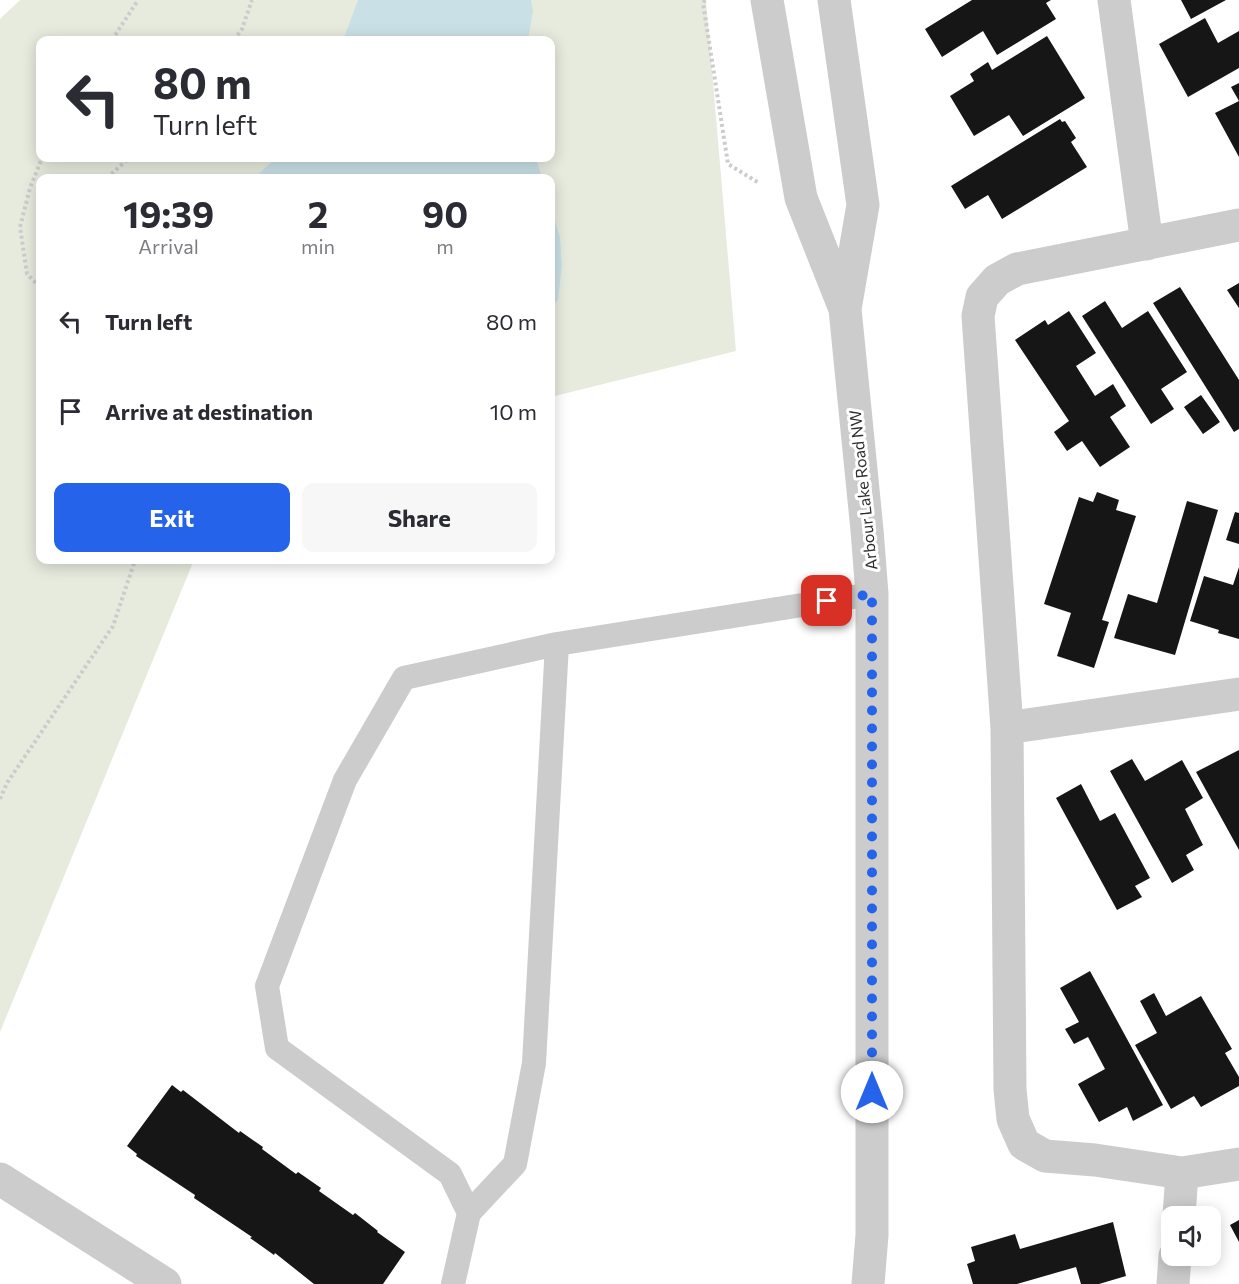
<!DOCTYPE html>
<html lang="en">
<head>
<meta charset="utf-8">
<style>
	:root { --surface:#fff; --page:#f7f7f7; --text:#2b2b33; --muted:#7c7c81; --accent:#2563eb }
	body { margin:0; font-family:Commissioner,sans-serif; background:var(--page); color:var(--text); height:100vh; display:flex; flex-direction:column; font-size:22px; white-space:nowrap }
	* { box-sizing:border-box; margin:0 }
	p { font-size:20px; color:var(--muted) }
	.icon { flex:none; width:33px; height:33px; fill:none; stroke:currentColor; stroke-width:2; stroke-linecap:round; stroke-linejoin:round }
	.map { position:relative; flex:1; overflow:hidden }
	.details { position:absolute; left:36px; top:174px; width:519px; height:390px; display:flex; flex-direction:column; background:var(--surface); border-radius:12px; box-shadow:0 3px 15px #0003 }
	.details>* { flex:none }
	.hud { position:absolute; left:36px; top:36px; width:519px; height:126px; border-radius:12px; box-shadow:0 3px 15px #0003; background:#fff; color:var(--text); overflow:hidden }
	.tools { position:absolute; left:1161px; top:1206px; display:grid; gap:12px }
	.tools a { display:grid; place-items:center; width:60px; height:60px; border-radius:12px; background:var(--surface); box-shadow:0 3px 15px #0003; font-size:30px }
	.pin { position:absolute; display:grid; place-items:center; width:51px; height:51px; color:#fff; margin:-26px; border-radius:12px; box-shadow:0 3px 9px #0006 }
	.me { position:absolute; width:66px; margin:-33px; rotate:0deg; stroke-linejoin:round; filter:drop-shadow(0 0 4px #0008) }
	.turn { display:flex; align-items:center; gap:21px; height:126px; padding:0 18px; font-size:27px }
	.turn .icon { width:78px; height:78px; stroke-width:2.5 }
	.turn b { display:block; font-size:42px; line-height:51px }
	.eta { display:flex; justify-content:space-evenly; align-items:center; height:102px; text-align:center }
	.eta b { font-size:36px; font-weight:700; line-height:42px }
	.primary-button { display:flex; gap:12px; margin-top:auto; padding:12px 18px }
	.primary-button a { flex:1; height:69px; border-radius:12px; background:var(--accent); color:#fff; font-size:24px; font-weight:700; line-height:69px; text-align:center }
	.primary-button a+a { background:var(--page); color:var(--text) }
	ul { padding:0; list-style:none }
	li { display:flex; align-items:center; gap:18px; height:90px; padding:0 18px }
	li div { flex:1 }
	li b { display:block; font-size:22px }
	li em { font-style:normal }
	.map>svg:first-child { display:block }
	.green { fill:#e7ebde; fill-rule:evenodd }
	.water { fill:#c9e1e6 }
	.building { fill:#161616 }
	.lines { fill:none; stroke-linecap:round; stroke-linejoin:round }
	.path { stroke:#ccc; stroke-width:4; stroke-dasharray:3 3; stroke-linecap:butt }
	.service { stroke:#ccc; stroke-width:24 }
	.minor { stroke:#ccc; stroke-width:33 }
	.tertiary { stroke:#ccc; stroke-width:33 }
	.route { stroke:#2563eb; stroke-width:10; stroke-dasharray:0 18 }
	.labels { text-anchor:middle; stroke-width:6; stroke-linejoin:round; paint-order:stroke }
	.street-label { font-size:16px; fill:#2f2f2f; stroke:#fff }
</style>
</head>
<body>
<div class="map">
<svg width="1239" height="1284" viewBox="0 0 1239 1284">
	<rect width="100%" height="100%" fill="#fff"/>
	<path class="green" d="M 20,0 L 706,0 L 736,351 L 551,397 L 550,178 L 40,178 L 40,560 L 194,560 L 0,1032 L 0,19 ZM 40,40 L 550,40 L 550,158 L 40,158 Z"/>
	<path class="water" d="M 358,0 L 531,0 L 533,11 L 528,40 L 343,40 Z
		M 276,158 L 536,158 L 542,178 L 254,178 Z
		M 550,206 L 560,237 L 562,266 L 558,300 L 551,306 Z"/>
	<path class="building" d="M 972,0 L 1051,0 L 1046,3 L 1056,19 L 997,55 L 983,31 L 942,57 L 925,29 Z
		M 1181,0 L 1226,0 L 1191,19 Z
		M 1205,18 L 1218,43 L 1239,31 L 1239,68 L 1188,97 L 1159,44 Z
		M 1047,36 L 1085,98 L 1023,136 L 1009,115 L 974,136 L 950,96 L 974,81 L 970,74 L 988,62 L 992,70 Z
		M 1239,83 L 1239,157 L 1215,113 L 1239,101 L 1231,87 Z
		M 1060,119 L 1062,122 L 1065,121 L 1076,138 L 1071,142 L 1087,167 L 1002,219 L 988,195 L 965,209 L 951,186 Z
		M 1239,283 L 1239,308 L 1227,290 Z
		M 1180,287 L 1239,380 L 1239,429 L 1234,432 L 1153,303 Z
		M 1105,301 L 1122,328 L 1148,311 L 1187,372 L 1161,389 L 1174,409 L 1151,424 L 1082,316 Z
		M 1069,311 L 1096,353 L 1076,366 L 1095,396 L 1113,384 L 1126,406 L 1110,417 L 1130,447 L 1100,467 L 1082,441 L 1067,451 L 1054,432 L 1069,421 L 1015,340 L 1045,320 L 1048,325 Z
		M 1201,395 L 1220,422 L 1203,434 L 1184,407 Z
		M 1097,492 L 1119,500 L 1116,510 L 1136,516 L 1102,620 L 1109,622 L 1094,668 L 1057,656 L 1071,613 L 1044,604 L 1079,497 L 1093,502 Z
		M 1187,501 L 1218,510 L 1175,655 L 1114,638 L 1128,594 L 1157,603 Z
		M 1235,512 L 1239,513 L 1239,544 L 1226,540 Z
		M 1239,567 L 1239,639 L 1218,633 L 1219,630 L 1190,621 L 1204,576 L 1233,585 Z
		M 1239,750 L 1239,850 L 1196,772 Z
		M 1132,759 L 1145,781 L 1182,760 L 1203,798 L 1185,809 L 1203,845 L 1186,855 L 1194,870 L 1172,883 L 1110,771 Z
		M 1081,784 L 1100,821 L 1115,813 L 1150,878 L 1135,886 L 1142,897 L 1117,910 L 1056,798 Z
		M 1090,971 L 1163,1105 L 1133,1121 L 1127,1107 L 1099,1122 L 1078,1084 L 1105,1069 L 1088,1037 L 1074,1044 L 1065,1029 L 1079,1022 L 1060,988 Z
		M 1154,993 L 1166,1016 L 1201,996 L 1232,1049 L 1225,1053 L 1239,1077 L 1239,1086 L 1201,1107 L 1194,1096 L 1171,1109 L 1135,1045 L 1157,1033 L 1140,1001 Z
		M 172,1085 L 181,1092 L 183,1090 L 239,1133 L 240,1131 L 263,1147 L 262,1149 L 296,1174 L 298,1172 L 321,1188 L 319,1191 L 353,1215 L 355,1213 L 378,1231 L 377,1232 L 405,1252 L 383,1284 L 314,1284 L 275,1253 L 274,1255 L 250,1238 L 252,1237 L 194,1198 L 195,1195 L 136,1156 L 137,1154 L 127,1146 Z
		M 1239,1220 L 1239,1242 L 1230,1225 Z
		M 1113,1222 L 1126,1276 L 1099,1284 L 1081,1284 L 1076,1267 L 1017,1284 L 973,1284 L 967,1264 L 975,1261 L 971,1247 L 1015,1234 L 1020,1249 Z"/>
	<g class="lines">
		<path class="path" d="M 705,0 L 703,3 L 728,164 L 759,183
			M 112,40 L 138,0
			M 234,40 L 242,29 L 252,0
			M 107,178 L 129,158
			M 40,287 L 27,274 L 20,227 L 30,188 L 42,158
			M 0,799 L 7,783 L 113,626 L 135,560"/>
		<path class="service" d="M 469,1213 L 450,1174 L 277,1048 L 267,986 L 345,780 L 404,678 L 557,644
			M 453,1284 L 469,1213 L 515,1164 L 534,1063 L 557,644 L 872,594"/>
		<path class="minor" d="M 1114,0 L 1147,244
			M 1239,225 L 1017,269 L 997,280 L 982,297 L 978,316 L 1007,728 L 1010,1089 L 1013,1119 L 1024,1144 L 1045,1156 L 1095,1160 L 1182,1173 L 1239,1164
			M 1007,728 L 1239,694
			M 0,1179 L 165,1284
			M 1179,1216 L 1182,1173
			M 1173,1284 L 1175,1256"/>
		<path class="tertiary" d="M 767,0 L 801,198 L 845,309 L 867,530 L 872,594 L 872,1235 L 868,1284
			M 834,0 L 863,205 L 845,309"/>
	</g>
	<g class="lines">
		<path class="route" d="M 827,601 L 872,594 L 872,1092"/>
	</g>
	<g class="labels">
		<g class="street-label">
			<text transform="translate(863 490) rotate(-96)" y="6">Arbour Lake Road NW</text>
		</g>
	</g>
</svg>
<div class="tools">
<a><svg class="icon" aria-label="sound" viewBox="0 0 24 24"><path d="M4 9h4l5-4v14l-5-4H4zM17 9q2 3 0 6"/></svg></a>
</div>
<div class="pin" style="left:827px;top:601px;background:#d93025"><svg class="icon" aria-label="arrive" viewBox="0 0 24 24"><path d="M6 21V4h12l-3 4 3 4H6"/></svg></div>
<svg class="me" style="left:872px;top:1092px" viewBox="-20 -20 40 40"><circle r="19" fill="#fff"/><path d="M0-13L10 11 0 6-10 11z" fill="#2563eb"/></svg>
<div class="hud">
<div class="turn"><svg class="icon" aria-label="left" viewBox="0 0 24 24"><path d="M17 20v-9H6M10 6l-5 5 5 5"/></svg><div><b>80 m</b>Turn left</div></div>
</div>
<section class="details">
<div class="eta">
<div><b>19:39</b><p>Arrival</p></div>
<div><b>2</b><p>min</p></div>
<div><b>90</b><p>m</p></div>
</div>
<ul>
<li><svg class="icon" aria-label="left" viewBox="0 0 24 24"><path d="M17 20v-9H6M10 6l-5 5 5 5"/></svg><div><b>Turn left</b></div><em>80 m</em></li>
<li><svg class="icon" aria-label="arrive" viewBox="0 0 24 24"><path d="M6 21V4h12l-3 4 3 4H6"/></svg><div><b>Arrive at destination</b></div><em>10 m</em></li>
</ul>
<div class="primary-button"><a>Exit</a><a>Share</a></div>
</section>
</div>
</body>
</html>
